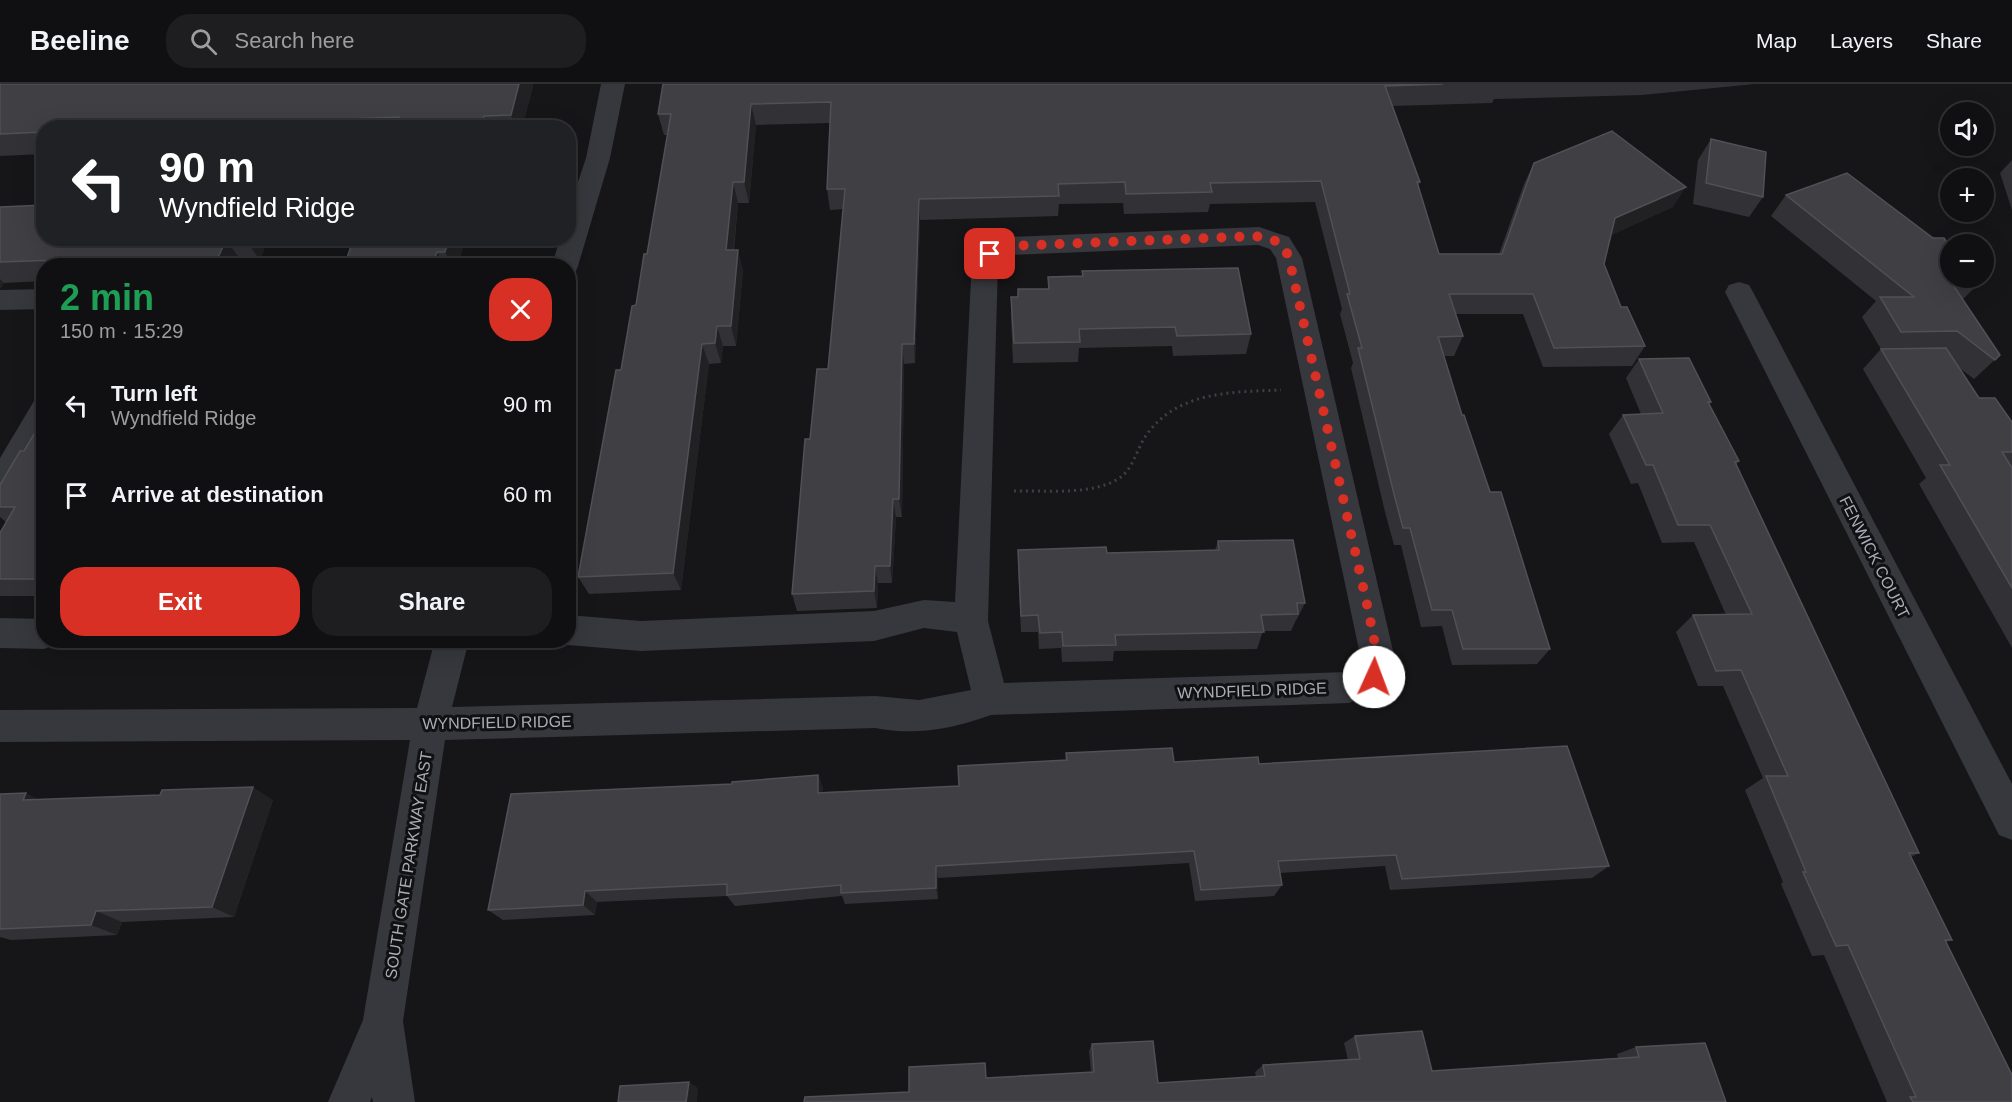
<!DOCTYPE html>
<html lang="en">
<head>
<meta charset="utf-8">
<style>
	:root { --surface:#101012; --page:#1e1e20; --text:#f1f3f6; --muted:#9c9d9f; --line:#303032; --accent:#d93025 }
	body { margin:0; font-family:Arial,sans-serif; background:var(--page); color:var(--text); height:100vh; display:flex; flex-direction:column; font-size:22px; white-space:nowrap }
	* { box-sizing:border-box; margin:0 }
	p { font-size:20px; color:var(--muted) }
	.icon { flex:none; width:33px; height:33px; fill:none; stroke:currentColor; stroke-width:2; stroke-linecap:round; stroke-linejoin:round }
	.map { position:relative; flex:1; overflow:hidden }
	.drawer { position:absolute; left:36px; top:174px; width:540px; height:390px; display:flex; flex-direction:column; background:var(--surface); border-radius:24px; box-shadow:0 6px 24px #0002,0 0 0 2px var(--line) }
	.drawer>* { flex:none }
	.banner { position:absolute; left:36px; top:36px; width:540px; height:126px; border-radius:24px; box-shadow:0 6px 24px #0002,0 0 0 2px var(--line); background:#202124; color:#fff; overflow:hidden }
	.tools { position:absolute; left:1940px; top:18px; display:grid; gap:12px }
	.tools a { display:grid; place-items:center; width:54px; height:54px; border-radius:50%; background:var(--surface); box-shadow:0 6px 24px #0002,0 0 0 2px var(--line); font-size:30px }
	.pin { position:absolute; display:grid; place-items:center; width:51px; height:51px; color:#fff; margin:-26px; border-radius:12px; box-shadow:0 3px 9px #0006 }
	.me { position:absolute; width:66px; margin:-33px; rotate:2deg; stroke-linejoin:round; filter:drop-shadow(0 0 4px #0008) }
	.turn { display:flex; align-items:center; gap:21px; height:126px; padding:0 24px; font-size:27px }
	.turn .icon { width:78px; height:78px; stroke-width:2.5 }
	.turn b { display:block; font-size:42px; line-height:51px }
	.round { display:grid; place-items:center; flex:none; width:63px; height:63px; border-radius:24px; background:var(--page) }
	.summary { display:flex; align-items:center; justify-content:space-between; height:102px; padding:0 24px }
	h1 { font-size:36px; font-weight:700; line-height:45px; color:#1e9e55 }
	.primary-button { display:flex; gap:12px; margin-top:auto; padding:12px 24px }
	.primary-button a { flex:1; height:69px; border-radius:24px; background:var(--accent); color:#fff; font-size:24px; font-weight:700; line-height:69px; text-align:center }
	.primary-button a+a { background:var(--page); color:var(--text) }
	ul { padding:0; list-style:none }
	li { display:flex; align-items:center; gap:18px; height:90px; padding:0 24px }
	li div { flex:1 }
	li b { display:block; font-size:22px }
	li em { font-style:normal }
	header { display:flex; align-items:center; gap:36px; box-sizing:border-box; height:84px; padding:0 30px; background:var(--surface); border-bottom:2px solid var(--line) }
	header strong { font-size:28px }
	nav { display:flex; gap:33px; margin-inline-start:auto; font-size:21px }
	.search { width:420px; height:54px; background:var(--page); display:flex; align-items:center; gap:15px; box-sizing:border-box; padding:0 21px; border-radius:24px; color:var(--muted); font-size:22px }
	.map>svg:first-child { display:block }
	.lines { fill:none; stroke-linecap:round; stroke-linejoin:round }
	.path { stroke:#3d3f44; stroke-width:3; stroke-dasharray:2 4; stroke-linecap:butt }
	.minor { fill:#37383d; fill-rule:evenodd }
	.wall { fill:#323236 }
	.shaded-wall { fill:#212124 }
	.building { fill:#3f3f44; stroke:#4f5156; stroke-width:1.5 }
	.route { stroke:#d93025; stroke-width:10; stroke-dasharray:0 18 }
	.labels { text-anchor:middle; stroke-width:6; stroke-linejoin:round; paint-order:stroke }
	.street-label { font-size:16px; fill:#a8adb8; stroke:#111113 }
</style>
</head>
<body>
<header>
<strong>Beeline</strong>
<div class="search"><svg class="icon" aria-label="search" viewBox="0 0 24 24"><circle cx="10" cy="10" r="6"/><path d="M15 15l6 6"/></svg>Search here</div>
<nav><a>Map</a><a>Layers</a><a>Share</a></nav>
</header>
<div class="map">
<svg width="2012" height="1018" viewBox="0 0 2012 1018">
	<rect width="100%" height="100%" fill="#161618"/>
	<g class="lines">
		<path class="path" d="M 1014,407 C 1046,406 1089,412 1118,395 C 1133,386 1136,367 1145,353 C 1176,307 1231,308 1281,306"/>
		<path class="minor" d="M 601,0 L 625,0 L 610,74 L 578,182 L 575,189 L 568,190 L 568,182 L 552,182 L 560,154 L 568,154 L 568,128 L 586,74 Z
			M 1259,143 L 1289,153 L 1302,174 L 1394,571 L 1391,593 L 1386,604 L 1349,619 L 991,631 C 952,645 916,652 875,644 L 445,656 L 403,937 L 415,1018 L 373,1018 L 372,1013 L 370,1018 L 328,1018 L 363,936 L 410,656 L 0,658 L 0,626 L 417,624 L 435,556 L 469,556 L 452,623 L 875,612 L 919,616 L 971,606 L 957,548 L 924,544 L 874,557 L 641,567 L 568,561 L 557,556 L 568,556 L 568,531 L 641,537 L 874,527 L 924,516 L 955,518 L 972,175 C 981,160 992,156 1008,153 ZM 1258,161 L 1270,165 L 1276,174 L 1355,547 L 1360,571 L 1358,584 L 1348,588 L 1004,599 L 988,537 L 998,178 L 1008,171 Z
			M 1739,198 L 1749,201 L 1753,208 L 2012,700 L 2012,756 L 1999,751 L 1725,208 L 1729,201 Z
			M 44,205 L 44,225 L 0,226 L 0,206 Z
			M 44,314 L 44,353 L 11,411 L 0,414 L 0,374 L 34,317 Z
			M 0,534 L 44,535 L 44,556 L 58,556 L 56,560 L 44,565 L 0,564 Z"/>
	</g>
	<path class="wall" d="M 0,0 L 532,0 L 533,2 L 522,44 L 44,44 L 44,70 L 0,72 Z
		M 663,0 L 1755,0 L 1642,11 L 1494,15 L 1492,19 L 1392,22 L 1420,98 L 1418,102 L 1439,170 L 1499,170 L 1524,100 L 1534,79 L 1673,123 L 1611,151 L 1604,180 L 1621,223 L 1645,262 L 1632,282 L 1543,283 L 1523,230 L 1456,230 L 1463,252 L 1454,272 L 1444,272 L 1462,331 L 1550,565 L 1537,580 L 1452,581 L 1442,542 L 1421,543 L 1401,461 L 1394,461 L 1385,428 L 1351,284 L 1353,279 L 1340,230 L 1342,225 L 1315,118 L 1210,120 L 1208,128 L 1124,130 L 1123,119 L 1059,120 L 1058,132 L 920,136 L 915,279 L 904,280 L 902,433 L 896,433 L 892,499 L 878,499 L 877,524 L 797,527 L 792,510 L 810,355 L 828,285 L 843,125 L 830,126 L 827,105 L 830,39 L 756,41 L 749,119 L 738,119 L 734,166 L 743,186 L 736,262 L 723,262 L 721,279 L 709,280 L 681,506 L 589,510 L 578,493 L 621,286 L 636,221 L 647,170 L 668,51 L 664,51 L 658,30 Z
		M 1711,55 L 1763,113 L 1749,133 L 1693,120 L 1698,76 Z
		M 2012,76 L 2012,126 L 2000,89 Z
		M 1786,111 L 1977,201 L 1963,215 L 2000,271 L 1974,295 L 1958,283 L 1979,314 L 2012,338 L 2012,564 L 1919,400 L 1926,394 L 1863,285 L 1881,265 L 1862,233 L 1876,217 L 1771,132 Z
		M 0,123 L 44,154 L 284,154 L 282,160 L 266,160 L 260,176 L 241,176 L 239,182 L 44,182 L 44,197 L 4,199 L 0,205 Z
		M 465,154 L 458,182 L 344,182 Z
		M 1082,187 L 1251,250 L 1246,270 L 1173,272 L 1172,262 L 1079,264 L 1078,278 L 1013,279 L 1011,233 L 1011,213 L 1018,213 L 1048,205 L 1048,193 L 1082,192 Z
		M 1639,275 L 1711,318 L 1709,320 L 1739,377 L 1736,381 L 1919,769 L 1911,773 L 1952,856 L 1946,858 L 2012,1018 L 1886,1018 L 1887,1018 L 1824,871 L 1812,872 L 1781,800 L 1783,798 L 1745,706 L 1763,694 L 1723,602 L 1698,602 L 1676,548 L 1693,531 L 1726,531 L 1694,458 L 1662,459 L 1638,399 L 1631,400 L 1609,350 L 1623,331 L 1641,330 L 1626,294 Z
		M 44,334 L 44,512 L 0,512 L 0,449 L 6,438 L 0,433 L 0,401 L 24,367 Z
		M 1218,457 L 1305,519 L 1297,535 L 1296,536 L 1291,547 L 1263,547 L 1257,565 L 1114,567 L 1113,577 L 1062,578 L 1061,564 L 1039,565 L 1038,548 L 1021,548 L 1018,484 L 1018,466 L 1107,469 L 1215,466 Z
		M 1066,669 L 1174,678 L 1259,680 L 1609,782 L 1592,794 L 1390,806 L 1385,782 L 1280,789 L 1282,801 L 1274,812 L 1195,817 L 1189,779 L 938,794 L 938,815 L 845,820 L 842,812 L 735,822 L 727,812 L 597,818 L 595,831 L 503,836 L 488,826 L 732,700 L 818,691 L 823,704 L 823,708 L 959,702 L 1065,676 Z
		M 38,716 L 273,716 L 234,833 L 122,838 L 117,851 L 11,856 L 0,853 L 0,845 Z
		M 1355,952 L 1432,987 L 1618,974 L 1617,970 L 1636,963 L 1726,1018 L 909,1008 L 986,994 L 1091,988 L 1089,967 L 1092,960 L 1158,999 L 1256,993 L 1255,988 L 1263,981 L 1348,976 L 1344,959 Z"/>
	<path class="shaded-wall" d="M 519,0 L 532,0 L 533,2 L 522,44 L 516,44 L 511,31 Z
		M 751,20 L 756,41 L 749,119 L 744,98 Z
		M 484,32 L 489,44 L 481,44 Z
		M 733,98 L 738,119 L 731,187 L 726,166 Z
		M 1686,103 L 1673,123 L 1603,155 L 1615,134 Z
		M 919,115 L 920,136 L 915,279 L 914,260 Z
		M 246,154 L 262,154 L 266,160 L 260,176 L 245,155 Z
		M 278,154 L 284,154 L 282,160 Z
		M 449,154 L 465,154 L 458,182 L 453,182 L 445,168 Z
		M 226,156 L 241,176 L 239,182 L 214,182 Z
		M 738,166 L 743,186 L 736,262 L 731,242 Z
		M 437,168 L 444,182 L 432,182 Z
		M 0,195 L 4,199 L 0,205 Z
		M 717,242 L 723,262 L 721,279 L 715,259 Z
		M 702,260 L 709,280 L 681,506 L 673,489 Z
		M 902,260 L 904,280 L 902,433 L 899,415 Z
		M 893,415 L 896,433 L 892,499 L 890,482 Z
		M 875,482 L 878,499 L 877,524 L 874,507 Z
		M 818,691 L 823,704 L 823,722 L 818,709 Z
		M 253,703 L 273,716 L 234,833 L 212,823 Z
		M 26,709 L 52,723 L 23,716 Z
		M 936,782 L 938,794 L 938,815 L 936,804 Z
		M 585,807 L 597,818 L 595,831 L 583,821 Z
		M 96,827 L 122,838 L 117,851 L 91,841 Z
		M 689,998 L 698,1004 L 697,1018 L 686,1018 Z"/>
	<path class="building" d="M 0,0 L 519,0 L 511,31 L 484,32 L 481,44 L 395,44 L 399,33 L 235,39 L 232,44 L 44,44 L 44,48 L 0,50 Z
		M 663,0 L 1443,0 L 1385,2 L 1420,98 L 1417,98 L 1439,170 L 1502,170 L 1534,79 L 1612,47 L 1686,103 L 1615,134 L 1604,180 L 1621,223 L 1627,223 L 1645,262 L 1554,264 L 1533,210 L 1449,210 L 1463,252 L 1438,253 L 1462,331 L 1464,331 L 1490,408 L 1501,408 L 1550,565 L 1463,565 L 1452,526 L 1432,526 L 1410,444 L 1403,444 L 1394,410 L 1358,264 L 1362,264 L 1347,210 L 1350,210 L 1321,97 L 1210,99 L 1212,108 L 1126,110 L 1125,98 L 1058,100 L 1059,112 L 919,115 L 914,260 L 902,260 L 899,415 L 893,415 L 890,482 L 875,482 L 874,507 L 792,510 L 805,355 L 810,355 L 817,285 L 828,285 L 845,105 L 827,105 L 831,18 L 751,20 L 744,98 L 733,98 L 726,166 L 738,166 L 731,242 L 717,242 L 715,259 L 702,260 L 673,489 L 578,493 L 616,286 L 621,286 L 632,222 L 636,221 L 644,170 L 647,170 L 671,30 L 658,30 Z
		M 1711,55 L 1766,68 L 1763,113 L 1706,99 Z
		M 1847,89 L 1933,154 L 1944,154 L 1950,163 L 1950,194 L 1972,194 L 1977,201 L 1953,201 L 2000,271 L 1995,276 L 1957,247 L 1901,248 L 1880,213 L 1914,213 L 1786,111 Z
		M 44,121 L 44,154 L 246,154 L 245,155 L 226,156 L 214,182 L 137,182 L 142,173 L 0,178 L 0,123 Z
		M 354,154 L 449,154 L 445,168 L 437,168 L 432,182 L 344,182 Z
		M 1238,184 L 1251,250 L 1177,252 L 1175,243 L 1079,245 L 1080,258 L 1014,259 L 1011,213 L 1018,213 L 1018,205 L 1049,205 L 1048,193 L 1083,192 L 1082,187 Z
		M 1946,264 L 1979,314 L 1995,314 L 2012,338 L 2012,368 L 2002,368 L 2012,384 L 2012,504 L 1940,381 L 1950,381 L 1881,265 Z
		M 1689,274 L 1711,318 L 1708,318 L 1739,377 L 1735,378 L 1919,769 L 1909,769 L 1952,856 L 1945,856 L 2012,991 L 2012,1018 L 1913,1018 L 1910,1013 L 1916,1013 L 1848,861 L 1836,862 L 1803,788 L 1806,788 L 1766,692 L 1788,692 L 1741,586 L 1716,587 L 1693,531 L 1752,530 L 1710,441 L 1678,441 L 1653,381 L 1646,381 L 1623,331 L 1663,329 L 1639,275 Z
		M 44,334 L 44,495 L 0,495 L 0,449 L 15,423 L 0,423 L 0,401 L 20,367 L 24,367 Z
		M 1293,456 L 1305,519 L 1297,519 L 1298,530 L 1261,531 L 1264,548 L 1115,551 L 1116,561 L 1063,562 L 1062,548 L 1040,549 L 1038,531 L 1021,532 L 1018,466 L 1106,463 L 1107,469 L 1219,466 L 1218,457 Z
		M 1567,662 L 1609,782 L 1402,795 L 1396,771 L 1278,777 L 1282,801 L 1201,806 L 1194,767 L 936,782 L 936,804 L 841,809 L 841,801 L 727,811 L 727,800 L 585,807 L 583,821 L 488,826 L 511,710 L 732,700 L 732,698 L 818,691 L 818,709 L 959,702 L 958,682 L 1067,676 L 1066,669 L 1172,664 L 1174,678 L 1258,673 L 1259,680 Z
		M 253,703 L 212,823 L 96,827 L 91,841 L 0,845 L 0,710 L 26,709 L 23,716 L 160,711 L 162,706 Z
		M 1422,947 L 1432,987 L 1639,973 L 1636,963 L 1705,959 L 1726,1018 L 804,1018 L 805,1013 L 909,1008 L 909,983 L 985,979 L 986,994 L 1094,988 L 1092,960 L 1153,957 L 1158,999 L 1265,992 L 1263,981 L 1360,975 L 1355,952 Z
		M 689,998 L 686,1018 L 618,1018 L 620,1002 Z"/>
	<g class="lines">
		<path class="route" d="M 990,170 L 997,164 L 1008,162 L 1234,153 C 1256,152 1280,149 1289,174 L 1368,525 L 1377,571 L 1374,593"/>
	</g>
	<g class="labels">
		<g class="street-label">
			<text transform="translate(1875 473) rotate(63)" y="6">FENWICK COURT</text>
			<text transform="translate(1252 606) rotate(-2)" y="6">WYNDFIELD RIDGE</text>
			<text transform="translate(497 638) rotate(-1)" y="6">WYNDFIELD RIDGE</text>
			<text transform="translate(408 781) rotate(-81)" y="6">SOUTH GATE PARKWAY EAST</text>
		</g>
	</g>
</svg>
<div class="tools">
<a><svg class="icon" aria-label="sound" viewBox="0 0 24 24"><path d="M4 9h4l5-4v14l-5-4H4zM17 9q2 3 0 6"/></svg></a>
<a>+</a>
<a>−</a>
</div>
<div class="pin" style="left:990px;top:170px;background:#d93025"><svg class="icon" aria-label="arrive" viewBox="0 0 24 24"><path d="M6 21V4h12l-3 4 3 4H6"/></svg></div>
<svg class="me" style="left:1374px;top:593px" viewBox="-20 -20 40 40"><circle r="19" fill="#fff"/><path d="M0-13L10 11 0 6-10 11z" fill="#d93025"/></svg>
<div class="banner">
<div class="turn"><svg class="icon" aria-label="left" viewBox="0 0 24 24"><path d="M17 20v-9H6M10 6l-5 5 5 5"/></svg><div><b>90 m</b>Wyndfield Ridge</div></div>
</div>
<section class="drawer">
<div class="summary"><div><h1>2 min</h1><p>150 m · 15:29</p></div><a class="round" style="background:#d93025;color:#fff"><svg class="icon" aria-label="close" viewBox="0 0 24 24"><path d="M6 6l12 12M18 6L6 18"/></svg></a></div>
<ul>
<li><svg class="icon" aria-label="left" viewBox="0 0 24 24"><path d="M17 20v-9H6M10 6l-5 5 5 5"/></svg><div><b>Turn left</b><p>Wyndfield Ridge</p></div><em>90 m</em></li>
<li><svg class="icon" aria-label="arrive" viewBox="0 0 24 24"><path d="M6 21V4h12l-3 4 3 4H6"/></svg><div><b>Arrive at destination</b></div><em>60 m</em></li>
</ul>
<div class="primary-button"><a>Exit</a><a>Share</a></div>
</section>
</div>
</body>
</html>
